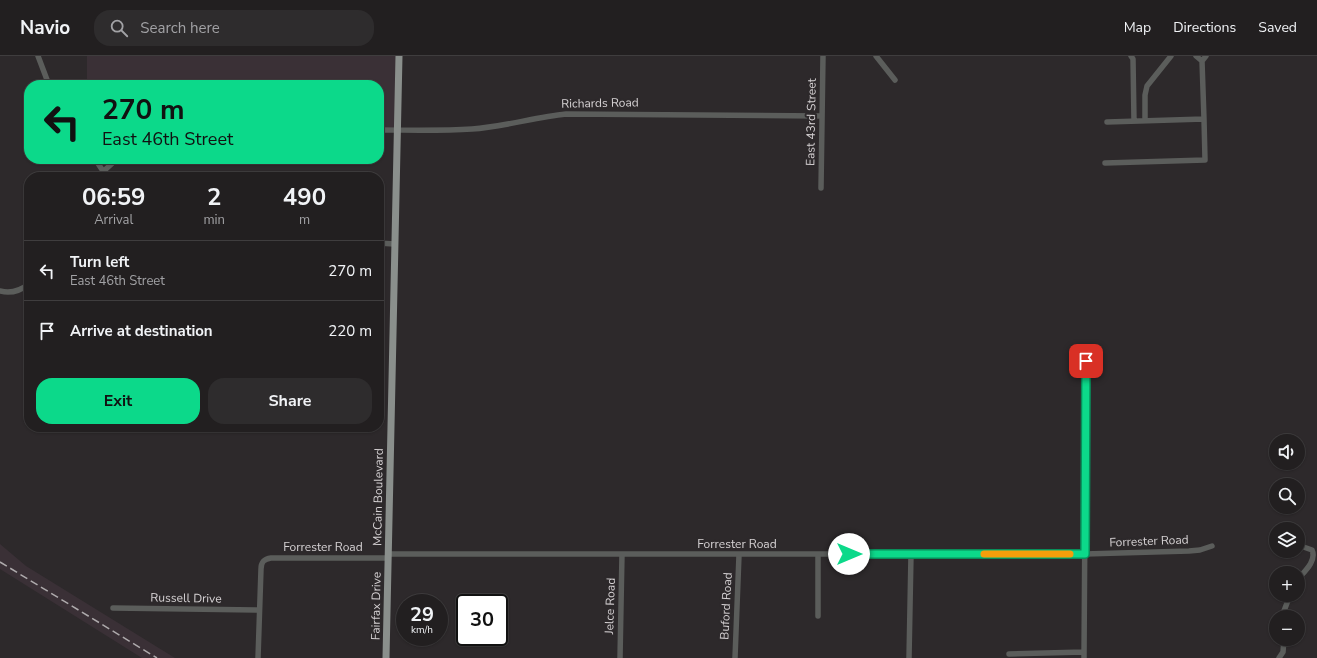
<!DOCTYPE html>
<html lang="en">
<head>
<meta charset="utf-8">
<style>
	:root { --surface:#221f20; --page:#2e2c2d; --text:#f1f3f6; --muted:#a2a2a5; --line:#3f3d3e; --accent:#0cd98a }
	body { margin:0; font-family:"Nunito Sans",sans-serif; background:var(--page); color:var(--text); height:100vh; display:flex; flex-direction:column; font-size:15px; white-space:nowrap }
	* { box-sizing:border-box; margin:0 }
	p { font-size:13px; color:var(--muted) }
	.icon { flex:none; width:22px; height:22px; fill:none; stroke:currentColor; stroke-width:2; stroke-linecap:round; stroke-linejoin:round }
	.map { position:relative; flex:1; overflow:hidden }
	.sheet { position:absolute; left:24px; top:116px; width:360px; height:260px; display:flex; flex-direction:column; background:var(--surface); border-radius:16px; box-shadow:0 1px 3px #0004,0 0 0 1px var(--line) }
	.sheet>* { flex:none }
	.banner { position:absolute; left:24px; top:24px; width:360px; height:84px; border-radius:16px; box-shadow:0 1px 3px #0004,0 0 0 1px var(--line); background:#0cd98a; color:#111; overflow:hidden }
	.tools { position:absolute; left:1269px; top:378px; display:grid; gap:8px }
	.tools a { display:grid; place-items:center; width:36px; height:36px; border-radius:50%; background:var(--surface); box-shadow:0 1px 3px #0004,0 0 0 1px var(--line); font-size:20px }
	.speed { position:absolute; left:396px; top:538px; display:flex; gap:8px; font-size:20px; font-weight:700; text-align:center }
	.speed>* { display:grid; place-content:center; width:52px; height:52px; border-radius:50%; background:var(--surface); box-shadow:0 1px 3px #0004,0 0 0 1px var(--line); line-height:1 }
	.speed small { font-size:10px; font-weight:400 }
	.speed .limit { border:2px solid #111; border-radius:6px; background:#fff; color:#111 }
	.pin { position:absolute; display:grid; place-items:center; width:34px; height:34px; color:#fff; margin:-17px; border-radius:8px; box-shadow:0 2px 6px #0006 }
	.me { position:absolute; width:44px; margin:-22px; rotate:90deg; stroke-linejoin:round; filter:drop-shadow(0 0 3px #0008) }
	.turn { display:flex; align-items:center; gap:14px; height:84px; padding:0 12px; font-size:18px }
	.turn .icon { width:52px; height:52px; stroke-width:2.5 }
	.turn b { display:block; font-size:28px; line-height:34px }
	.eta { display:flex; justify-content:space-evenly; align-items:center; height:68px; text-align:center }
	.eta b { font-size:24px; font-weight:700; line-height:28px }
	.cta { display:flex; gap:8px; margin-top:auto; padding:8px 12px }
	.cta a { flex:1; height:46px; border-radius:16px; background:var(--accent); color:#111; font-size:16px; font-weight:700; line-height:46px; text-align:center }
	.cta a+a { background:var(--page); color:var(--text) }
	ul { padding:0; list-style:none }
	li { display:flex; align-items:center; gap:12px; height:60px; padding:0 12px; border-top:1px solid var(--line) }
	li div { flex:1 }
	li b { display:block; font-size:15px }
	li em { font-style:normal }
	header { display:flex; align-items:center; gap:24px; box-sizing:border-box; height:56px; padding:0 20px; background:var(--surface); border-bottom:1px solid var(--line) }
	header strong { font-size:19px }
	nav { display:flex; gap:22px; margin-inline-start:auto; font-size:14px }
	.search { width:280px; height:36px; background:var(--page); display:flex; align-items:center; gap:10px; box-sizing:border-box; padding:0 14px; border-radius:16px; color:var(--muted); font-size:15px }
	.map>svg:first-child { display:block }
	.built { fill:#3a3036 }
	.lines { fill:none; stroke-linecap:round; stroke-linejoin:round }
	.minor { stroke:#5b5d5b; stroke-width:5.5 }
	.major { stroke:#8a8f8c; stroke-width:7 }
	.rail { stroke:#aeaaac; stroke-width:1.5; stroke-dasharray:8 4; stroke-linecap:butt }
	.route-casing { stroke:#088d5a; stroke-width:10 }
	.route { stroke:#0cd98a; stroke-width:7 }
	.slow { stroke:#f59e0b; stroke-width:7 }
	.labels { text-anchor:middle; stroke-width:4; stroke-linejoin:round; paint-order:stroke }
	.street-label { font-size:12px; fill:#d6d2d4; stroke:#2d292b }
</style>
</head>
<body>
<header>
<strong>Navio</strong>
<div class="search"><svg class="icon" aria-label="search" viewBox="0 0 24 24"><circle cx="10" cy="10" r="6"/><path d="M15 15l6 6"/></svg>Search here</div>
<nav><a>Map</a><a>Directions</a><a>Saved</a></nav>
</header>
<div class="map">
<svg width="1317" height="602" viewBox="0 0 1317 602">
	<rect width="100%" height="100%" fill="#2d292b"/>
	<path class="built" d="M 87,0 L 399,0 L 397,74 L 379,73 L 379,29 L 87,29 Z
		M 0,488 L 26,510 L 175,602 L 142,602 L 0,513 Z"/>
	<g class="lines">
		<path class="minor" d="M 38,0 L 49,29
			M 876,0 L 895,24
			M 1131,0 L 1133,3 L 1134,65
			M 1196,0 L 1202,5 L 1206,0
			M 1145,65 L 1145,39 L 1147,30 L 1171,0
			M 1107,66 L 1204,63 L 1202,5
			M 379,74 C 410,74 441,75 472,73 C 504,71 535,61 566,58 L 822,60
			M 95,103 L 103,115
			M 1105,107 L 1205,104 L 1204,63
			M 97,121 L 117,103
			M 821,132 L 823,0
			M 379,187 L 394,188
			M 0,235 C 11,238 20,235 29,228
			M 1298,489 L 1312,494 C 1317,505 1304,516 1298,523
			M 388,498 L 1085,498 L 1189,495 L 1200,494 L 1212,490
			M 113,552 L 259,554
			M 818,560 L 818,498
			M 1283,561 L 1284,555 L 1290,539
			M 1009,598 L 1084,596
			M 258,602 L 261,513 C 261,506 264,503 271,502 L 388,502
			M 620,602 L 622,498
			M 735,602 L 739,499
			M 909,602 L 911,499
			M 1084,602 L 1086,305
			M 1279,602 L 1283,596 L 1284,583"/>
		<path class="major" d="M 386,602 L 399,0"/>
		<path class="rail" d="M 0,506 L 157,602"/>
	</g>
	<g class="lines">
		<g class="route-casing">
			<path id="route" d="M 849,498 L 1085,498 L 1086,305"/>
		</g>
		<use href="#route" class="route"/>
		<path class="slow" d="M 984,498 L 1070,498"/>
	</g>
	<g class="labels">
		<g class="street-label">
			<text transform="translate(600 47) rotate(-1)" y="4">Richards Road</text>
			<text transform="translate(811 66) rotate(-89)" y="4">East 43rd Street</text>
			<text transform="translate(378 441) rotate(-89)" y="4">McCain Boulevard</text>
			<text transform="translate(1149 485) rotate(-2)" y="4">Forrester Road</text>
			<text x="737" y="492">Forrester Road</text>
			<text x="323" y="495">Forrester Road</text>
			<text transform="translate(186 542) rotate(1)" y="4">Russell Drive</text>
			<text transform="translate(376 550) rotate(-89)" y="4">Fairfax Drive</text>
			<text transform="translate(610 550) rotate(-88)" y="4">Jelce Road</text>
			<text transform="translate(726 550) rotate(-87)" y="4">Buford Road</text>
		</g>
	</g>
</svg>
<div class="tools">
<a><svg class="icon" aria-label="sound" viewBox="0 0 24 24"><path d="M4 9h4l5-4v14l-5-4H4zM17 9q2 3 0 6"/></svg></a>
<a><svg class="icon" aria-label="search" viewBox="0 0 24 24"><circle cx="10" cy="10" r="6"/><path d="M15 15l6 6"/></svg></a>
<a><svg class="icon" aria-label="layers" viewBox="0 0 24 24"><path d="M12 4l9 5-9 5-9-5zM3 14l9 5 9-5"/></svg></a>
<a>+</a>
<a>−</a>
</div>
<div class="speed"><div>29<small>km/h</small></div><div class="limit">30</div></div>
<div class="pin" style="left:1086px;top:305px;background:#d93025"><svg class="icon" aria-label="arrive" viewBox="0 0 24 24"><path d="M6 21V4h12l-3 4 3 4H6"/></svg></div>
<svg class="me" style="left:849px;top:498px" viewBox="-20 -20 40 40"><circle r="19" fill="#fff"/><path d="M0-13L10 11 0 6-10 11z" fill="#0cd98a"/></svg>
<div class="banner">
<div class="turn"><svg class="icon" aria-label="left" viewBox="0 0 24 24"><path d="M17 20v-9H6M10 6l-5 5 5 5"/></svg><div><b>270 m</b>East 46th Street</div></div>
</div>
<section class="sheet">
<div class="eta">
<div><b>06:59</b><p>Arrival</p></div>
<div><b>2</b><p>min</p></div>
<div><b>490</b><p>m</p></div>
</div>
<ul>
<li><svg class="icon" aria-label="left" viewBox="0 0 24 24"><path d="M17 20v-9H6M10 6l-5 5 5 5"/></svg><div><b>Turn left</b><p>East 46th Street</p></div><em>270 m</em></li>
<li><svg class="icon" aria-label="arrive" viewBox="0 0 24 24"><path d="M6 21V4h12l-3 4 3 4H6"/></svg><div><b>Arrive at destination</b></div><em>220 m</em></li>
</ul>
<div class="cta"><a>Exit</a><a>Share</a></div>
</section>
</div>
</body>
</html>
